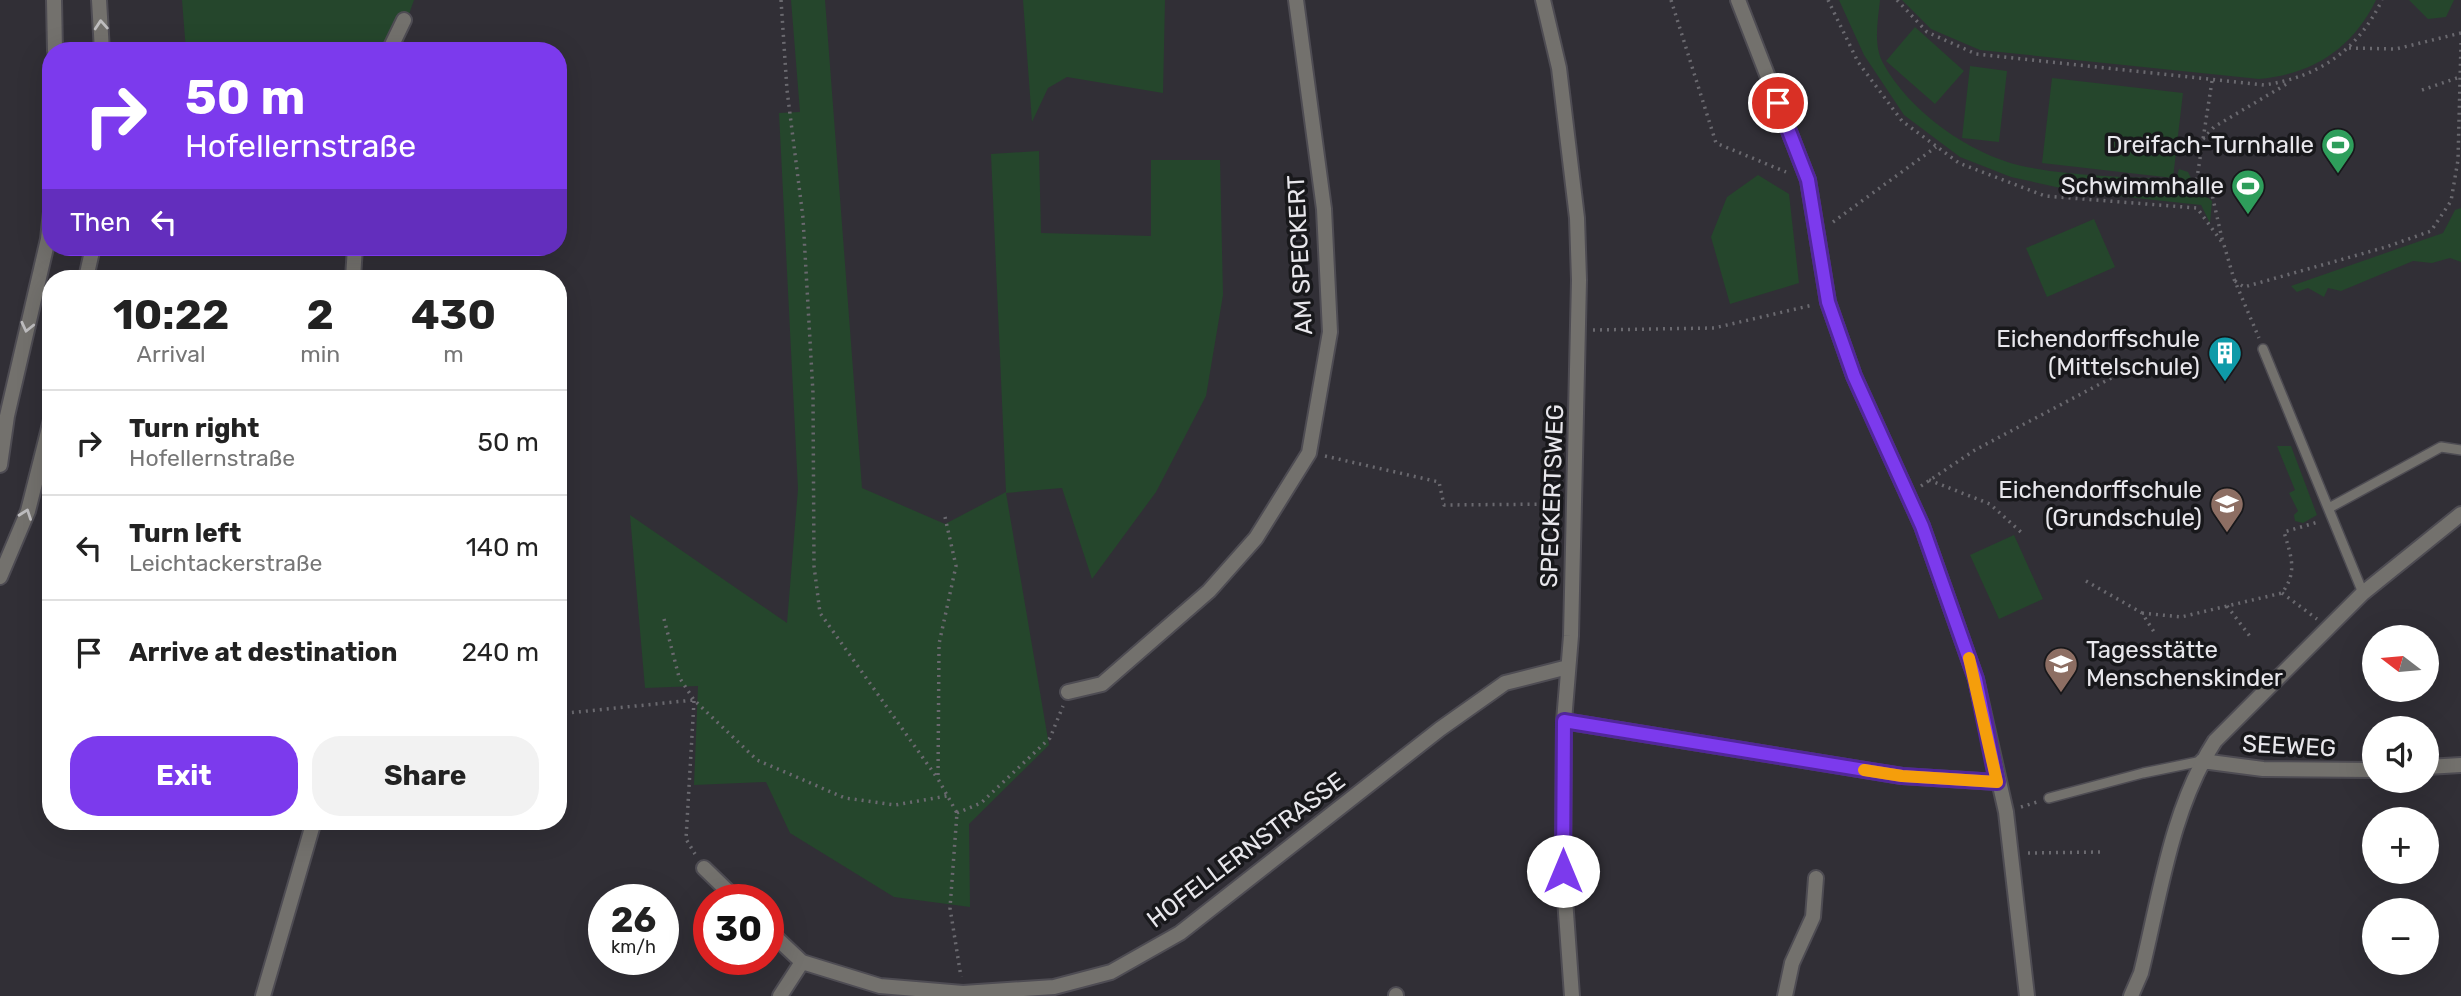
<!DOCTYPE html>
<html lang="en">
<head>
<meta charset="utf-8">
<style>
	:root { --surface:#fff; --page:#f2f2f2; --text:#222; --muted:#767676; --line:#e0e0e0; --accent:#7c3aed }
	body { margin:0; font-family:Rubik,sans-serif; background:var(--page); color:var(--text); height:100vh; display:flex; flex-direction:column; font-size:26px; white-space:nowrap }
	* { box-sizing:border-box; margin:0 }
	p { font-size:23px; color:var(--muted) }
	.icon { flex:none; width:38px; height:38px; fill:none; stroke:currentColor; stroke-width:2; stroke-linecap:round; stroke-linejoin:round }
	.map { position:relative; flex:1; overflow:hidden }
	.side { position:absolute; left:42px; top:270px; width:525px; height:560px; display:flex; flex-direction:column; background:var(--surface); border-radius:28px; box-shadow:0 7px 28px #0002 }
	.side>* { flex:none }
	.guide { position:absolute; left:42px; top:42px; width:525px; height:214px; border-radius:28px; box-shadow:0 7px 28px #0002; background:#7c3aed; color:#fff; overflow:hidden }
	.needle { width:46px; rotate:286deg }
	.tools { position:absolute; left:2362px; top:625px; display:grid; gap:14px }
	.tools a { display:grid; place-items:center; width:77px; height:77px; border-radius:50%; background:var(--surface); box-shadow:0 7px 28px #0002; font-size:35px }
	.speed { position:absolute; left:588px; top:884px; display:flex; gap:14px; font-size:35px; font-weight:700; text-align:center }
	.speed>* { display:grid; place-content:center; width:91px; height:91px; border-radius:50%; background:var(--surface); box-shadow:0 7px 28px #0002; line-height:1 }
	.speed small { font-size:18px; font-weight:400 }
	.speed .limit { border:10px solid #d22; background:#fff; color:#111 }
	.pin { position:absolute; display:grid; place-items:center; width:60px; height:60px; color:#fff; margin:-30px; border:4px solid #fff; border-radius:50%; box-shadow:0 2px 7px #0007 }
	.me { position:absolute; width:77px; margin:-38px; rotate:0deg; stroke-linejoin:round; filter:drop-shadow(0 0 5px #0008) }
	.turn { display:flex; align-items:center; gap:24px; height:147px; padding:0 28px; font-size:32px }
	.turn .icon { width:91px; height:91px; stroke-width:2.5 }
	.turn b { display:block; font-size:49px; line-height:60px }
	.then { display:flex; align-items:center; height:66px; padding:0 28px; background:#0003; gap:14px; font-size:26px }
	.eta { display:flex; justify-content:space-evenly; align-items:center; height:119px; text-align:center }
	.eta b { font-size:42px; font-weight:700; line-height:49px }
	.cta { display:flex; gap:14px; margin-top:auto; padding:14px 28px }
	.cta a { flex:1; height:80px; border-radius:28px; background:var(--accent); color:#fff; font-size:28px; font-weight:700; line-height:80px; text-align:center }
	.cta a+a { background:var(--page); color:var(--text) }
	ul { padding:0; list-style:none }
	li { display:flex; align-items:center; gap:21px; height:105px; padding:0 28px; border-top:2px solid var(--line) }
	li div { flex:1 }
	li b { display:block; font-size:26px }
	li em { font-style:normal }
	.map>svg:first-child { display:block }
	.green { fill:#25462c }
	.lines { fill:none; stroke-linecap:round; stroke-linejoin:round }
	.lane-casing { stroke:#4e4c53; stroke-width:12 }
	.street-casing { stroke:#4e4c53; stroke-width:18 }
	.path { stroke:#6a696f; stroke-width:3.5; stroke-dasharray:2 5; stroke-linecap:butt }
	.lane { stroke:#73716d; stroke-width:9 }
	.street { stroke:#73716d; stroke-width:14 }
	.oneway { stroke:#bfbec0 }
	.route-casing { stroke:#51269a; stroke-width:18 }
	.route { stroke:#7c3aed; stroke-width:12 }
	.slow { stroke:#f59e0b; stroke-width:12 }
	.labels { text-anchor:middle; stroke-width:7; stroke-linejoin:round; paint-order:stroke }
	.poi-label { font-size:24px; fill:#e8e7ec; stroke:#18181b; text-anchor:end }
	.street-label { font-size:24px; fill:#e8e7ec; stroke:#18181b }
</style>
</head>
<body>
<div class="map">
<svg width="2461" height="996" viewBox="0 0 2461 996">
	<rect width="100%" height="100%" fill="#312f36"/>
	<path class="green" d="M 182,0 L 414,0 L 396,51 L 186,51 Z
		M 791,0 L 825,0 L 862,488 L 945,524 L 1006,492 L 991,154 L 1039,151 L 1041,233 L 1151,236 L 1151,160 L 1220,160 L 1223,295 L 1206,396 L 1156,492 L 1092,579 L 1062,488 L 1006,493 L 1049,745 L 969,824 L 970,907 L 894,897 L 790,833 L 766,782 L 694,785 L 698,686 L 645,688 L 630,515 L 787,623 L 798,489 L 779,113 L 800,112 Z
		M 1023,0 L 1165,0 L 1163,93 L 1067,77 L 1048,88 L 1032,122 Z
		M 1839,0 L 1880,0 C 1878,20 1873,45 1883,63 C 1909,111 1969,154 2022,166 C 2073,177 2125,176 2176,180 L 2179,169 L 2188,172 L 2196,188 L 2212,201 L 2210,223 L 2201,205 L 2079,192 L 2011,177 L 1960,157 L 1904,115 L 1864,55 Z
		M 1902,0 L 2376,0 C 2352,49 2313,74 2259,79 L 1980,50 L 1931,29 Z
		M 2409,0 L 2454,0 L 2446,17 L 2428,19 Z
		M 1915,27 L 1964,71 L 1935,104 L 1886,61 Z
		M 1970,66 L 2007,71 L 1999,142 L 1962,138 Z
		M 2052,78 L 2183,93 L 2173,178 L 2042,163 Z
		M 1758,175 L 1789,194 L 1799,283 L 1730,304 L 1711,237 L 1727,197 Z
		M 2461,208 L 2461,262 L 2450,258 L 2432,263 L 2413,261 L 2341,291 L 2328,288 L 2324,297 L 2308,288 L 2297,292 L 2291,286 L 2443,233 L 2455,210 Z
		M 2094,219 L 2115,267 L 2047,297 L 2026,248 Z
		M 2277,446 L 2291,446 L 2317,515 L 2303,523 L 2295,521 L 2294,515 L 2298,511 L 2289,493 L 2295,490 Z
		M 2014,535 L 2043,599 L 1999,619 L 1970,555 Z"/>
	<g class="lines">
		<g class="lane-casing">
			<path id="lane" d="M 2263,349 L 2363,593
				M 2329,508 L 2441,447 L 2461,450
				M 2049,798 L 2143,773 L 2202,761"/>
		</g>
		<g class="street-casing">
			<path id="street" d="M 54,0 L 55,51
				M 99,0 L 102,51
				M 1543,0 L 1559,68 L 1577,218 L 1579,280 L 1571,636 L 1564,721 L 1563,871 L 1572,996
				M 1738,0 L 1808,180 L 1828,302 L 1854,376 L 1922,526 L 1976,679 L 2006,812 L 2027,996
				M 389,51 L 404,20
				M 86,278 L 93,247
				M 353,278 L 355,247
				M 0,465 L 7,416 L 48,239 L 51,212
				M 0,577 L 28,511 L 51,420
				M 1068,692 L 1102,684 L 1209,591 L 1256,538 L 1309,453 L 1330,332 L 1324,209 L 1296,0
				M 1564,721 L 1902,776 L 1997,782
				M 2202,761 L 2263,769 L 2375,770
				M 2427,767 L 2461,765
				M 704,868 L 737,900
				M 768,930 L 802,962 L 880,986 L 963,993 L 1054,987 L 1111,972 L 1180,933 L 1440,729 L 1505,683 L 1568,667
				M 263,996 L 314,821
				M 780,996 L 802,962
				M 1396,996 L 1396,995
				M 1785,996 L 1792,963 L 1813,917 L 1816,878
				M 2131,996 L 2141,973 C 2160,896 2171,809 2215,741 L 2363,593 L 2461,514"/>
		</g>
		<path class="path" d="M 781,0 L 787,90 L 803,218 L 813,393 L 814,566 L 820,613 L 938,779
			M 1671,0 L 1716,143 L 1786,172
			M 1828,0 L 1858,62 L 1902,121 L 1959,163 L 2045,196 L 2197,208 L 2224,245 L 2234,279 L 2259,338
			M 1897,0 L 1927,32 L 1976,54 L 2264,85 C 2319,77 2358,50 2382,0
			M 2349,48 L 2396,49 L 2461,33
			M 2212,81 L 2197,178 L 2199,186 L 2211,190 L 2223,243
			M 2422,90 L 2460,77
			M 2203,139 L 2214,127 L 2290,82
			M 1833,222 L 1936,147
			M 2235,281 L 2244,287 L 2386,247 L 2431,231 L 2451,201 L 2458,160 L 2461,43
			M 1593,330 L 1714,328 L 1813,305
			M 1325,456 L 1439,482 L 1444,505 L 1559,504
			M 1929,480 L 1990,504 L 2022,533
			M 1921,486 L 1975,450 L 2117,375
			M 945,517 L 956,566 L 939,644 L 938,779 L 957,813 L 950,908 L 961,977
			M 2086,581 L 2142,613 L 2156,635
			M 2282,593 L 2317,619
			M 2227,606 L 2252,639
			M 2142,613 L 2181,617 L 2282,593 C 2298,572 2291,556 2284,532 L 2318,522
			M 664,619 L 679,677 L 694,700 L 757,760 L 845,798 L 895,805 L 947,796
			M 694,701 L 686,839 L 695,854
			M 558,714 L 694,700
			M 2021,807 L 2037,802
			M 957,813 L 981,803 L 1050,738 L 1063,706
			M 2028,853 L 2102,852"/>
		<use href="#lane" class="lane"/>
		<use href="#street" class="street"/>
	</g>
	<defs><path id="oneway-chevron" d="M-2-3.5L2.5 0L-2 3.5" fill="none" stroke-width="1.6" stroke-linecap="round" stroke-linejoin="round" transform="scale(1.75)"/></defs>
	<g class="oneway">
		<use href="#oneway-chevron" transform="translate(101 25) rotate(-94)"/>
		<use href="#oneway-chevron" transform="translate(27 327) rotate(103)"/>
		<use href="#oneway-chevron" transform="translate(26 514) rotate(-70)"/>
	</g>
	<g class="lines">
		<g class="route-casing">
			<path id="route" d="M 1563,871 L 1564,721 L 1902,776 L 1997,782 L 1976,679 L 1922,526 L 1854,376 L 1828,302 L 1808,180 L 1778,103"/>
		</g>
		<use href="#route" class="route"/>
		<path class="slow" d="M 1864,770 L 1902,776 L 1997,782 L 1969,658"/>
	</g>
	<defs>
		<g id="stadium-pin" transform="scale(1.75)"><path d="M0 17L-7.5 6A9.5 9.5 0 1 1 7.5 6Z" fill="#2e9e5b" stroke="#18181b"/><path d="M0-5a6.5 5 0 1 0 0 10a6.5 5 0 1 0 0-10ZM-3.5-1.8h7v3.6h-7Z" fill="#fff"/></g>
		<g id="building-pin" transform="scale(1.75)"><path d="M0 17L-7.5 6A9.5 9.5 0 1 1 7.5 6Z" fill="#0f9aa8" stroke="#18181b"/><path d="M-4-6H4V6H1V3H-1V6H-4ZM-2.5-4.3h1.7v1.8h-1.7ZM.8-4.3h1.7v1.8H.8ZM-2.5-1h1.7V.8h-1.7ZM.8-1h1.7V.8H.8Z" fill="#fff"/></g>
		<g id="school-pin" transform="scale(1.75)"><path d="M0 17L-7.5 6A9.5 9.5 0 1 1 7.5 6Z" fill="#8d6e63" stroke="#18181b"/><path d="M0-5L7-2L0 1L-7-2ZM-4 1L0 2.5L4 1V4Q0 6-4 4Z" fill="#fff"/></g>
	</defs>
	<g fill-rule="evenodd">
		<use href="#stadium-pin" x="2338" y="145"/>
		<use href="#stadium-pin" x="2248" y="186"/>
		<use href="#building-pin" x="2225" y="353"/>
		<use href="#school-pin" x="2227" y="504"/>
		<use href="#school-pin" x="2061" y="664"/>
	</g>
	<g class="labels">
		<g class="poi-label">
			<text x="2314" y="153">Dreifach-Turnhalle</text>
			<text x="2224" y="194">Schwimmhalle</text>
			<text x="2200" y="347">Eichendorffschule<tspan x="2200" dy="28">(Mittelschule)</tspan></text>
			<text x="2202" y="498">Eichendorffschule<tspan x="2202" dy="28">(Grundschule)</tspan></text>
			<text x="2086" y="658" text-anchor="start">Tagesstätte<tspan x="2086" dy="28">Menschenskinder</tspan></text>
		</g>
		<g class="street-label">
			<text transform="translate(1300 255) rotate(-93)" y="8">AM SPECKERT</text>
			<text transform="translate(1552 496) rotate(-88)" y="8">SPECKERTSWEG</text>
			<text transform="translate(2289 746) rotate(3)" y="8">SEEWEG</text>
			<text transform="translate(1246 850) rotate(-37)" y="8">HOFELLERNSTRASSE</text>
		</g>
	</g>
</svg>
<div class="tools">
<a><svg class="needle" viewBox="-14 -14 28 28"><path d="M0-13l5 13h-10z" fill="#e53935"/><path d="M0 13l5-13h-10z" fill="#767676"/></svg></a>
<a><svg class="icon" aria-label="sound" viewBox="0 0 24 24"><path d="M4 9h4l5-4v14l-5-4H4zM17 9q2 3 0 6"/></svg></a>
<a>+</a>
<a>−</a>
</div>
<div class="speed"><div>26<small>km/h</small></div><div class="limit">30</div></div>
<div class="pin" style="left:1778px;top:103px;background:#d93025"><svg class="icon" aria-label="arrive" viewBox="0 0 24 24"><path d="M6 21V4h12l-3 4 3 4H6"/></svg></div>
<svg class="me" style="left:1563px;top:871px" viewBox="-20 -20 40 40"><circle r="19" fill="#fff"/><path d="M0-13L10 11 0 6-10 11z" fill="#7c3aed"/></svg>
<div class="guide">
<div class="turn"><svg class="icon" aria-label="right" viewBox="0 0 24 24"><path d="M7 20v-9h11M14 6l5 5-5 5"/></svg><div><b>50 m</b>Hofellernstraße</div></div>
<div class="then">Then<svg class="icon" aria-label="left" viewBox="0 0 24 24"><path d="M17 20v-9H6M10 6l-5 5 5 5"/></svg></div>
</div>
<section class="side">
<div class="eta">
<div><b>10:22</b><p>Arrival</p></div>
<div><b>2</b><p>min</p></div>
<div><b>430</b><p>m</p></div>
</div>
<ul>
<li><svg class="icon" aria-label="right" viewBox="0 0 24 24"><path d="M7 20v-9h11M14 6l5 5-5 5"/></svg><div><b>Turn right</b><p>Hofellernstraße</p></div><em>50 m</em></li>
<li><svg class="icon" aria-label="left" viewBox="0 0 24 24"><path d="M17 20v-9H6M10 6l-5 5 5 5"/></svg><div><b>Turn left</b><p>Leichtackerstraße</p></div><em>140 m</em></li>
<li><svg class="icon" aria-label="arrive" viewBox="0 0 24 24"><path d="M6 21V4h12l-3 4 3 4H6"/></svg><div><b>Arrive at destination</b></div><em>240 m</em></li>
</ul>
<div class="cta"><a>Exit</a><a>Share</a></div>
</section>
</div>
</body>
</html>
